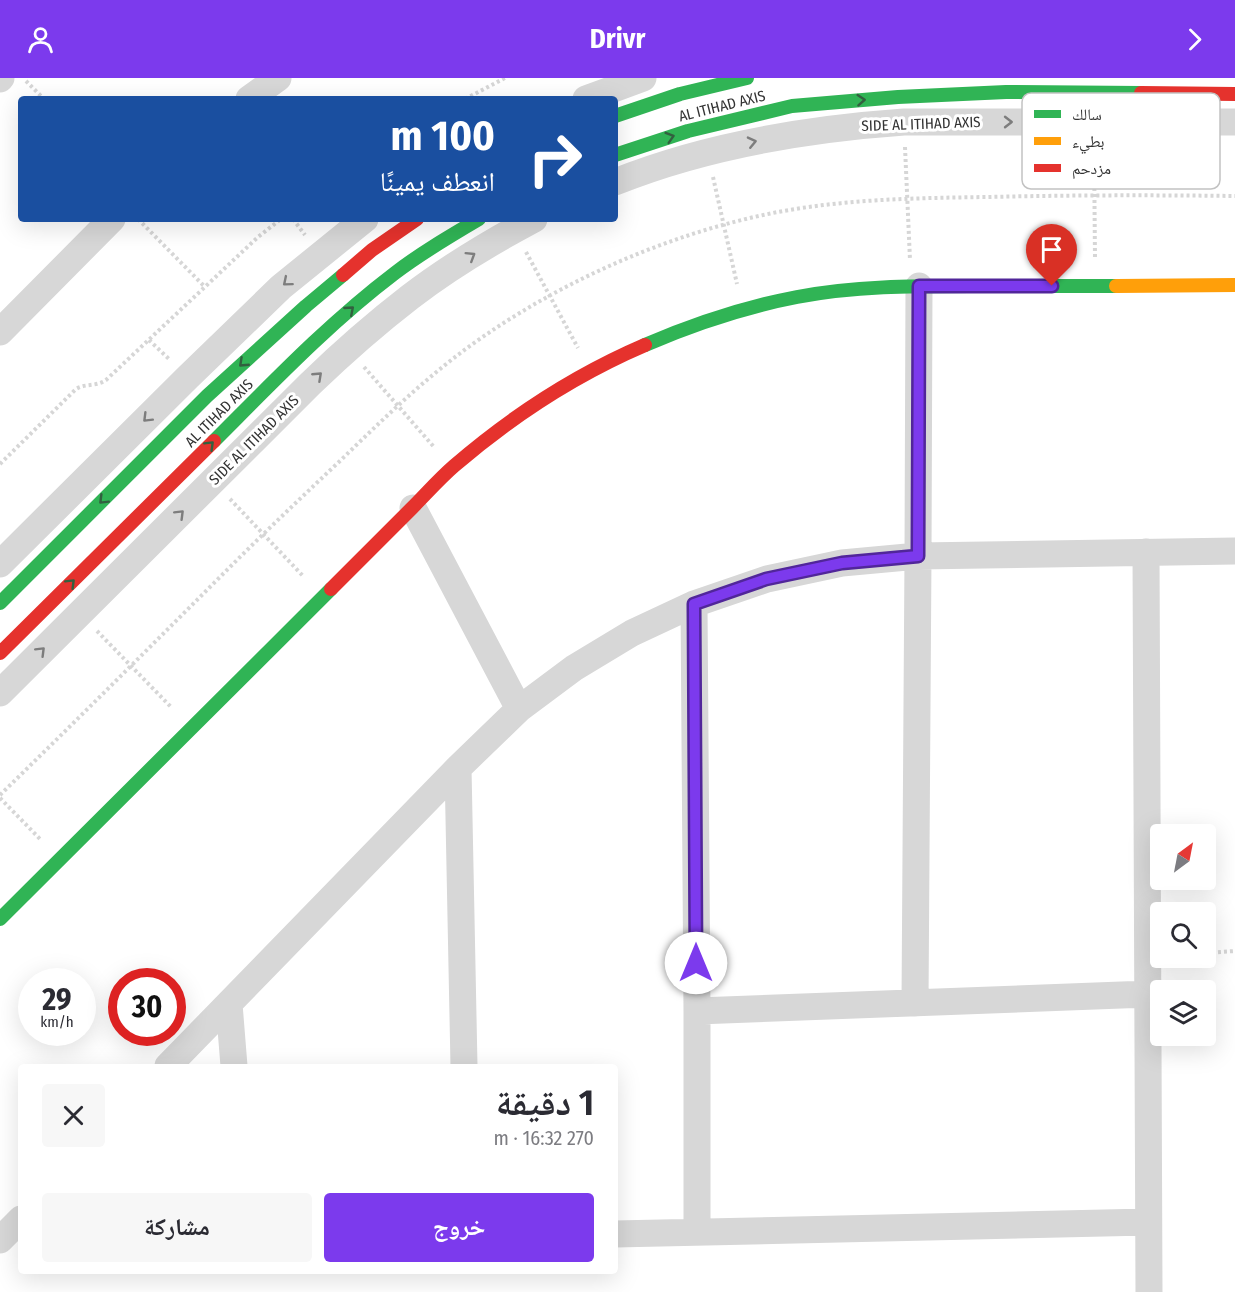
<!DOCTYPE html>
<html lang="ar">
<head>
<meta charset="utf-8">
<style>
	:root { --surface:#fff; --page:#f7f7f7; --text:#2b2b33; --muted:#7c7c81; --accent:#7c3aed }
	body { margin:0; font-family:"Fira Sans Condensed","Noto Naskh Arabic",sans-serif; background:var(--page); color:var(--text); direction:rtl; height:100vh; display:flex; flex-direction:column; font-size:22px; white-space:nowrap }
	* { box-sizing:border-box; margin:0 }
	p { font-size:20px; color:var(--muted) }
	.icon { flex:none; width:33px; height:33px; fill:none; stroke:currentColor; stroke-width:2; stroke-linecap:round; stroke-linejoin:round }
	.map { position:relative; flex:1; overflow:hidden; direction:ltr }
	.drawer { position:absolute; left:18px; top:986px; width:600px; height:210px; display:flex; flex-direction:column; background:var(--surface); border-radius:6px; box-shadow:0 6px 24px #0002; direction:rtl }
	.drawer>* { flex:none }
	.banner { position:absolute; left:18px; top:18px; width:600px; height:126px; border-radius:6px; box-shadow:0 6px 24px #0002; direction:rtl; background:#1a4fa0; color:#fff; overflow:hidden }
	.needle { width:39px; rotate:32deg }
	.fabs { position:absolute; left:1150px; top:746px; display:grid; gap:12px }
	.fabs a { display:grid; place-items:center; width:66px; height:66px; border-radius:6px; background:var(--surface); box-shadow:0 6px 24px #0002; font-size:30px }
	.speed { position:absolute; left:18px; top:890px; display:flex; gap:12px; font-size:30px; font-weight:700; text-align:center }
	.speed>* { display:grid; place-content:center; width:78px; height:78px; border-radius:50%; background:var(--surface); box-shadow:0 6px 24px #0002; line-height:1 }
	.speed small { font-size:15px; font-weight:400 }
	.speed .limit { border:9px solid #d22; background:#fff; color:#111 }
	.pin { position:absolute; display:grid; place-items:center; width:51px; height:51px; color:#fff; margin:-62px -26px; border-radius:50% 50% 50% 0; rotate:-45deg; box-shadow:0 0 6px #0007 }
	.pin .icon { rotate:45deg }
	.me { position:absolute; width:66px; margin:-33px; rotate:0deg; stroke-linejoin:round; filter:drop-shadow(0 0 4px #0008) }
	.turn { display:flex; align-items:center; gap:21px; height:126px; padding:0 24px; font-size:27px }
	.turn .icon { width:78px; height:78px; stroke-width:2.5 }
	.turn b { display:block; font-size:42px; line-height:51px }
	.round { display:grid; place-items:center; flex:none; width:63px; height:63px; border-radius:6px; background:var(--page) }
	.head { display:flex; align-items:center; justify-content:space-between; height:102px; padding:0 24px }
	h1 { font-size:36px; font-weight:700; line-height:45px }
	.button { display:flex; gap:12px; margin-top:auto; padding:12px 24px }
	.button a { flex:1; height:69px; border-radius:6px; background:var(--accent); color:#fff; font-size:24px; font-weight:700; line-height:69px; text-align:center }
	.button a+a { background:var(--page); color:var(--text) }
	header { display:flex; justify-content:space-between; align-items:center; height:78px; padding:0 24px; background:var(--accent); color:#fff; font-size:27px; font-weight:700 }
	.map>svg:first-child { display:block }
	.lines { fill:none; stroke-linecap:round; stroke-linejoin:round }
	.path { stroke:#d6d6d6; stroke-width:4; stroke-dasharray:3 3; stroke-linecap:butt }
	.street { stroke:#d7d7d7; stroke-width:27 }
	.fast { stroke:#30b455; stroke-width:14 }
	.slow { stroke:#ff9f0a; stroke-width:14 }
	.jam { stroke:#e5322d; stroke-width:14 }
	.oneway { stroke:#32603f }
	.oneway2 { stroke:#7d7d7d }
	.route-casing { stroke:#51269a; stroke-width:15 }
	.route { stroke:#7c3aed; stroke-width:10 }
	.labels { text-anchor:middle; stroke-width:6; stroke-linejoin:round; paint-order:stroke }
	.street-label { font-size:15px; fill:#333; stroke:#fff }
	.key { fill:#fff; stroke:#c2c2c2; stroke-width:1.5 }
	.key-label { font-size:16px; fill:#333 }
</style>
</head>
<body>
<header><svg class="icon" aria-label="forward" viewBox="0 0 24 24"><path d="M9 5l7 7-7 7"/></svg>Drivr<svg class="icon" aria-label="person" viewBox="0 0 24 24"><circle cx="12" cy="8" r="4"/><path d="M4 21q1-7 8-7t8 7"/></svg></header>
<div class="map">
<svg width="1235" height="1214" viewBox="0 0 1235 1214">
	<rect width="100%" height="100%" fill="#fff"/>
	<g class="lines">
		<path class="path" d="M 26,3 L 44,21
			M 465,21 L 505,0
			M 1094,68 L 1095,181
			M 905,69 L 910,182
			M 713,99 L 737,206
			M 138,141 L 205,209
			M 293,141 L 305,157
			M 526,174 L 578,270
			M 149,262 L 170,282
			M 364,289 L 434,369
			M 0,386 L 76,311 C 86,305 96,309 106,302 L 258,159 L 281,141
			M 230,421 L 303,498
			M 97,553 L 171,629
			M 0,717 C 78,641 155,564 232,487 C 268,451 305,416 342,381 C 377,347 412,313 450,283 C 542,211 663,156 778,134 C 847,121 917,120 988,119 C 1070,117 1153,117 1235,118
			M 0,720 L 41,762
			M 1206,875 L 1235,873"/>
		<path class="street" d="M 0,1 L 1,0
			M 249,21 L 278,0
			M 586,21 L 643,0
			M 615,104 C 707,67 806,51 904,44 L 1235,44
			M 0,254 L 112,141
			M 413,430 L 519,631
			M 1146,474 L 1149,1214
			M 0,486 L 188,299 L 281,209 L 365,141
			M 694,526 L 697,933 L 697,1154
			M 0,615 L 310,306 C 342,275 375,246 410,219 C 449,189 491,164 534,141
			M 458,690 L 464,988
			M 915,925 L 918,478 L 919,208
			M 229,926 L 234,988
			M 697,933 L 1148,916
			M 168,988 L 458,690 L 519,631 L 574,590 L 632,555 L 694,526 L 767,501 L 842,485 L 918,478 L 1235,473
			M 615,1156 L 1148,1144
			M 0,1162 L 21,1141"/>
		<path class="fast" d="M 615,38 L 680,16 L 747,0
			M 615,77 L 688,53 L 792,28 L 898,19 L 1006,14 L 1141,15
			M 645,267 C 694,246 745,229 797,219 C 854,208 912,208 970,208 C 1018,208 1067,208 1116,208
			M 214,363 C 272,305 329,245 395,195 C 421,175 450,158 479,141
			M 0,525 L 207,318 L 306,228 L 343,197
			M 0,841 L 331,511"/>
		<path class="slow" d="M 1116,208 L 1235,207"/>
		<path class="jam" d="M 1141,15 L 1235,16
			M 343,197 L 372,172 L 417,141
			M 331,511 C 358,484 385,457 412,430 C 426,416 439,401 454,388 C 512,338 575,297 645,267
			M 0,575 L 214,363"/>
	</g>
	<defs><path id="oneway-chevron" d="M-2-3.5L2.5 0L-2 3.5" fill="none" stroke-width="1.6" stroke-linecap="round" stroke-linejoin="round" transform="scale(1.5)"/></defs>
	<g class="oneway">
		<use href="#oneway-chevron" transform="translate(861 22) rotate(-4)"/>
		<use href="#oneway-chevron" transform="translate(670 59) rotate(-17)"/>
		<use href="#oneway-chevron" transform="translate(350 232) rotate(-41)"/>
		<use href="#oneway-chevron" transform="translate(243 285) rotate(137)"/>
		<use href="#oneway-chevron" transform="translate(210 367) rotate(-45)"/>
		<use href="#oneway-chevron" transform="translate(103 422) rotate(135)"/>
		<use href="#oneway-chevron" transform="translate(71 505) rotate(-45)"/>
	</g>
	<g class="oneway2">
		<use href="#oneway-chevron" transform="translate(1008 44)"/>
		<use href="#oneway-chevron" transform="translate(752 64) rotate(-13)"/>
		<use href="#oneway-chevron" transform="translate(471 178) rotate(-32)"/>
		<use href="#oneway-chevron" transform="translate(287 204) rotate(140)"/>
		<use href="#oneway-chevron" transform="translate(318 298) rotate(-43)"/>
		<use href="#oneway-chevron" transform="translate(147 340) rotate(135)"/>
		<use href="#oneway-chevron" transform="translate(180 436) rotate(-45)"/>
		<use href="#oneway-chevron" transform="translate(41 573) rotate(-45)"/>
	</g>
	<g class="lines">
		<g class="route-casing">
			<path id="route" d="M 696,885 L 694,526 L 766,501 L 842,485 L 918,478 L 919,208 L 1052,208"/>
		</g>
		<use href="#route" class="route"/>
	</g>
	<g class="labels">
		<g class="street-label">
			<text transform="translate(722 28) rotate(-14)" y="5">AL ITIHAD AXIS</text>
			<text transform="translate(921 46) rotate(-2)" y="5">SIDE AL ITIHAD AXIS</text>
			<text transform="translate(219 335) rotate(-45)" y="5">AL ITIHAD AXIS</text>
			<text transform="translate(254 362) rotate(-45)" y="5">SIDE AL ITIHAD AXIS</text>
		</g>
	</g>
	<rect x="1022" y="15" width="198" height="96" rx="9" class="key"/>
	<rect x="1034" y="32" width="27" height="8" fill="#30b455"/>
	<rect x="1034" y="59" width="27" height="8" fill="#ff9f0a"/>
	<rect x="1034" y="86" width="27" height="8" fill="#e5322d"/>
	<g class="key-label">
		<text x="1072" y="42">سالك</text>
		<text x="1072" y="69">بطيء</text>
		<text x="1072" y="96">مزدحم</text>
	</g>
</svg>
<div class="fabs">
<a><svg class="needle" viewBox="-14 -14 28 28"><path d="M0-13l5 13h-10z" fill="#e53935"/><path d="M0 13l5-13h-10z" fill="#7c7c81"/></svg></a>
<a><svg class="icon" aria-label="search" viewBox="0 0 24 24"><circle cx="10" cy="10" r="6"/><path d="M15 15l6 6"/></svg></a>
<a><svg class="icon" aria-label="layers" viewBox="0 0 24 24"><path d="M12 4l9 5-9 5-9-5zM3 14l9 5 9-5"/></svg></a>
</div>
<div class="speed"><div>29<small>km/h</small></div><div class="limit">30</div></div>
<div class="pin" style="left:1052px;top:208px;background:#d93025"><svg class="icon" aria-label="arrive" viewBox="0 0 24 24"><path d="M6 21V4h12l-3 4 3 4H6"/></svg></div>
<svg class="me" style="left:696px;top:885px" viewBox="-20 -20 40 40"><circle r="19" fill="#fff"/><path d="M0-13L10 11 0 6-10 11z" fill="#7c3aed"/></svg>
<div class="banner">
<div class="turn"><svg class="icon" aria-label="right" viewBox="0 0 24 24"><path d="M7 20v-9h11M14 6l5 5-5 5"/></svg><div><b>100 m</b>انعطف يمينًا</div></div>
</div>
<section class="drawer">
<div class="head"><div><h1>1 دقيقة</h1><p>270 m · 16:32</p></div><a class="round"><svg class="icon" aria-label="close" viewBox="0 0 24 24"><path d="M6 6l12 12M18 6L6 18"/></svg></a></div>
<div class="button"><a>خروج</a><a>مشاركة</a></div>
</section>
</div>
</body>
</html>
